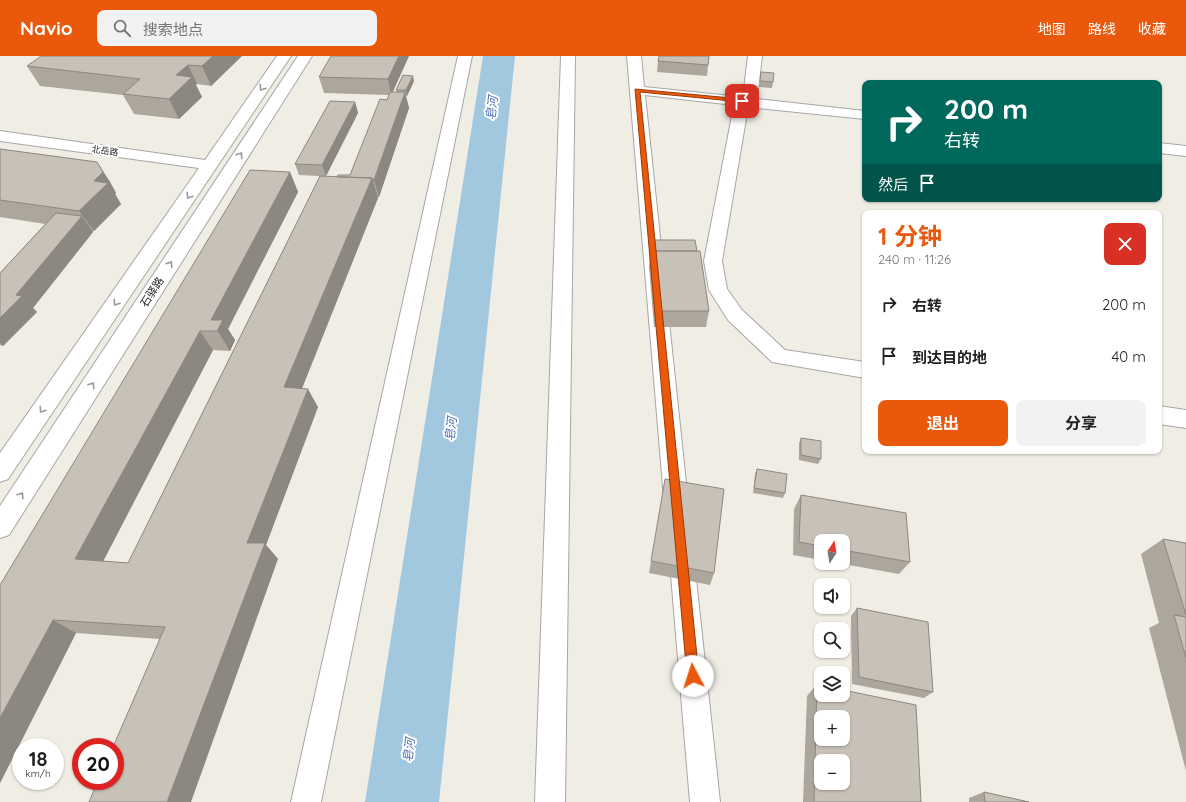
<!DOCTYPE html>
<html lang="zh">
<head>
<meta charset="utf-8">
<style>
	:root { --surface:#fff; --page:#f2f2f2; --text:#222; --muted:#767676; --accent:#ea580c }
	body { margin:0; font-family:Quicksand,"Noto Sans SC",sans-serif; background:var(--page); color:var(--text); height:100vh; display:flex; flex-direction:column; font-size:15px; white-space:nowrap }
	* { box-sizing:border-box; margin:0 }
	p { font-size:13px; color:var(--muted) }
	.icon { flex:none; width:22px; height:22px; fill:none; stroke:currentColor; stroke-width:2; stroke-linecap:round; stroke-linejoin:round }
	.map { position:relative; flex:1; overflow:hidden }
	.details { position:absolute; left:862px; top:154px; width:300px; height:244px; display:flex; flex-direction:column; background:var(--surface); border-radius:8px; box-shadow:0 1px 3px #0004 }
	.details>* { flex:none }
	.top-card { position:absolute; left:862px; top:24px; width:300px; height:122px; border-radius:8px; box-shadow:0 1px 3px #0004; background:#00695c; color:#fff; overflow:hidden }
	.needle { width:26px; rotate:12deg }
	.buttons { position:absolute; left:814px; top:478px; display:grid; gap:8px }
	.buttons a { display:grid; place-items:center; width:36px; height:36px; border-radius:8px; background:var(--surface); box-shadow:0 1px 3px #0004; font-size:20px }
	.speed { position:absolute; left:12px; top:682px; display:flex; gap:8px; font-size:20px; font-weight:700; text-align:center }
	.speed>* { display:grid; place-content:center; width:52px; height:52px; border-radius:50%; background:var(--surface); box-shadow:0 1px 3px #0004; line-height:1 }
	.speed small { font-size:10px; font-weight:400 }
	.speed .limit { border:6px solid #d22; background:#fff; color:#111 }
	.pin { position:absolute; display:grid; place-items:center; width:34px; height:34px; color:#fff; margin:-17px; border-radius:8px; box-shadow:0 2px 6px #0006 }
	.me { position:absolute; width:44px; margin:-22px; rotate:355deg; stroke-linejoin:round; filter:drop-shadow(0 0 3px #0008) }
	.turn { display:flex; align-items:center; gap:14px; height:84px; padding:0 16px; font-size:18px }
	.turn .icon { width:52px; height:52px; stroke-width:2.5 }
	.turn b { display:block; font-size:28px; line-height:34px }
	.then { display:flex; align-items:center; height:38px; padding:0 16px; background:#0003; gap:8px; font-size:15px }
	.round { display:grid; place-items:center; flex:none; width:42px; height:42px; border-radius:8px; background:var(--page) }
	.headline { display:flex; align-items:center; justify-content:space-between; height:68px; padding:0 16px }
	h1 { font-size:24px; font-weight:700; line-height:30px; color:var(--accent) }
	.primary-button { display:flex; gap:8px; margin-top:auto; padding:8px 16px }
	.primary-button a { flex:1; height:46px; border-radius:8px; background:var(--accent); color:#fff; font-size:16px; font-weight:700; line-height:46px; text-align:center }
	.primary-button a+a { background:var(--page); color:var(--text) }
	ul { padding:0; list-style:none }
	li { display:flex; align-items:center; gap:12px; height:52px; padding:0 16px }
	li div { flex:1 }
	li b { display:block; font-size:15px }
	li em { font-style:normal }
	header { display:flex; align-items:center; gap:24px; box-sizing:border-box; height:56px; padding:0 20px; background:var(--accent); color:#fff }
	header strong { font-size:19px }
	nav { display:flex; gap:22px; margin-inline-start:auto; font-size:14px }
	.search { width:280px; height:36px; background:var(--page); display:flex; align-items:center; gap:10px; box-sizing:border-box; padding:0 14px; border-radius:8px; color:var(--muted); font-size:15px }
	.map>svg:first-child { display:block }
	.lines { fill:none; stroke-linecap:round; stroke-linejoin:round }
	.river { fill:#a2c8e0; fill-rule:evenodd }
	.minor-casing { stroke:#a6a6a6; stroke-width:2 }
	.minor { fill:#fff; fill-rule:evenodd }
	.wall { fill:#aca69d }
	.shaded-wall { fill:#8c8780 }
	.building { fill:#c8c1b7; stroke:#8c8780; fill-rule:evenodd }
	.oneway { stroke:#9a9a9a }
	.route { fill:#ea580c; stroke:#983908 }
	.labels { text-anchor:middle; stroke-width:4; stroke-linejoin:round; paint-order:stroke }
	.far-street-label { font-size:9px; fill:#1f1f1f; stroke:#fff }
	.street-label { font-size:11px; fill:#1f1f1f; stroke:#fff }
	.water-label { font-size:12px; font-style:italic; fill:#456bb4; stroke:#fff }
</style>
</head>
<body>
<header>
<strong>Navio</strong>
<div class="search"><svg class="icon" aria-label="search" viewBox="0 0 24 24"><circle cx="10" cy="10" r="6"/><path d="M15 15l6 6"/></svg>搜索地点</div>
<nav><a>地图</a><a>路线</a><a>收藏</a></nav>
</header>
<div class="map">
<svg width="1186" height="746" viewBox="0 0 1186 746">
	<rect width="100%" height="100%" fill="#f0eee4"/>
	<g class="lines">
		<path class="river" d="M 483,0 L 515,0 L 439,746 L 365,746 Z"/>
		<g class="minor-casing">
			<path id="minor" d="M 277,0 L 291,0 L 8,423 L 0,426 L 0,397 L 199,112 L 0,85 L 0,75 L 205,104 Z
				M 298,0 L 312,0 L 9,479 L 0,482 L 0,450 Z
				M 458,0 L 472,0 L 321,746 L 291,746 Z
				M 561,0 L 575,0 L 565,746 L 535,746 Z
				M 627,0 L 641,0 L 644,31 L 741,41 L 743,41 L 748,0 L 762,0 L 757,43 L 865,55 L 865,63 L 748,51 L 722,205 L 727,233 L 742,254 L 785,294 L 865,306 L 865,322 L 772,306 L 728,264 L 709,234 L 704,205 L 734,49 L 645,39 L 689,455 L 685,462 L 677,465 L 669,462 L 665,455 Z
				M 1159,87 L 1186,90 L 1186,100 L 1159,97 Z
				M 1159,350 L 1186,354 L 1186,372 L 1159,368 Z
				M 681,484 L 690,487 L 693,495 L 720,746 L 690,746 L 669,495 L 672,487 Z"/>
		</g>
		<use href="#minor" class="minor"/>
	</g>
	<path class="wall" d="M 242,0 L 211,30 L 197,28 L 196,29 L 202,41 L 179,63 L 134,58 L 123,39 L 40,30 L 27,10 Z
		M 331,0 L 409,0 L 393,36 L 397,36 L 396,34 L 414,25 L 407,40 L 406,40 L 409,52 L 379,141 L 378,141 L 378,142 L 302,332 L 318,351 L 266,489 L 278,503 L 160,583 L 76,577 L 0,727 L 0,529 L 290,116 L 298,136 L 228,273 L 235,284 L 230,295 L 213,294 L 103,505 L 128,507 L 320,120 L 299,119 L 295,108 L 355,46 L 358,57 L 326,120 L 337,121 L 350,119 L 387,44 L 389,39 L 324,37 L 319,21 Z
		M 709,0 L 707,20 L 657,16 L 658,5 Z
		M 761,16 L 773,26 L 772,32 L 759,31 Z
		M 0,93 L 97,106 L 110,126 L 116,137 L 115,138 L 121,148 L 94,175 L 93,175 L 93,176 L 33,252 L 37,256 L 3,290 L 0,289 L 0,217 L 45,168 L 0,161 Z
		M 650,184 L 697,195 L 709,255 L 706,271 L 654,271 L 649,211 L 650,198 Z
		M 801,382 L 821,403 L 818,408 L 799,404 L 799,387 Z
		M 757,413 L 785,437 L 783,442 L 753,437 L 755,418 Z
		M 801,439 L 910,506 L 899,518 L 838,507 L 843,507 L 843,485 L 821,485 L 821,504 L 793,499 L 794,453 Z
		M 1163,483 L 1186,487 L 1186,715 L 1149,572 L 1159,567 L 1141,498 Z
		M 651,505 L 714,517 L 710,529 L 649,517 Z
		M 857,552 L 933,636 L 924,642 L 852,628 L 851,560 Z
		M 817,628 L 921,746 L 803,746 L 807,640 Z
		M 984,736 L 1029,746 L 969,746 L 969,742 Z"/>
	<path class="shaded-wall" d="M 213,0 L 242,0 L 211,30 L 202,10 Z
		M 399,0 L 409,0 L 391,39 L 388,23 Z
		M 188,9 L 197,28 L 196,29 L 202,41 L 179,63 L 169,43 L 176,19 Z
		M 413,20 L 414,25 L 407,40 L 406,34 Z
		M 405,36 L 409,52 L 379,141 L 374,124 Z
		M 355,46 L 358,57 L 326,120 L 322,109 Z
		M 97,106 L 110,126 L 116,137 L 115,138 L 121,148 L 94,175 L 79,155 L 94,125 Z
		M 290,116 L 298,136 L 228,273 L 235,284 L 230,295 L 211,264 Z
		M 372,122 L 378,142 L 295,350 L 284,331 Z
		M 82,160 L 93,176 L 33,252 L 37,256 L 3,290 L 0,287 L 0,262 L 16,239 Z
		M 200,275 L 213,294 L 96,519 L 75,503 Z
		M 308,333 L 318,351 L 266,489 L 278,503 L 191,746 L 167,746 L 247,487 Z
		M 53,564 L 76,577 L 0,727 L 0,662 Z"/>
	<path class="building" d="M 41,0 L 213,0 L 202,10 L 188,9 L 176,19 L 192,21 L 169,43 L 123,38 L 140,23 L 27,10 Z
		M 331,0 L 399,0 L 388,23 L 319,21 Z
		M 659,0 L 709,0 L 708,9 L 658,5 Z
		M 761,16 L 774,17 L 773,26 L 760,25 Z
		M 403,19 L 413,20 L 406,34 L 396,34 Z
		M 390,36 L 405,36 L 374,124 L 373,124 L 372,122 L 337,121 L 338,119 L 350,119 L 380,43 L 387,44 Z
		M 330,45 L 355,46 L 322,109 L 295,108 Z
		M 0,93 L 97,106 L 103,116 L 94,125 L 108,127 L 79,155 L 0,144 Z
		M 250,114 L 290,116 L 211,264 L 223,264 L 217,275 L 200,275 L 75,503 L 128,507 L 320,120 L 372,122 L 284,331 L 308,333 L 247,487 L 265,487 L 167,746 L 89,746 L 98,725 L 115,725 L 115,691 L 113,691 L 165,571 L 53,564 L 0,662 L 0,529 Z
		M 56,157 L 82,160 L 16,239 L 22,240 L 0,262 L 0,217 Z
		M 650,184 L 695,184 L 697,195 L 651,195 Z
		M 650,195 L 700,195 L 709,255 L 655,255 Z
		M 801,382 L 821,385 L 821,403 L 801,399 Z
		M 757,413 L 787,418 L 785,437 L 754,432 Z
		M 665,423 L 724,433 L 714,517 L 651,505 Z
		M 801,439 L 906,457 L 910,506 L 843,494 L 843,485 L 821,485 L 821,490 L 799,486 Z
		M 1163,483 L 1186,487 L 1186,559 Z
		M 857,552 L 928,566 L 933,636 L 859,621 Z
		M 1174,559 L 1186,561 L 1186,602 Z
		M 817,628 L 821,629 L 821,639 L 843,639 L 843,634 L 916,649 L 921,746 L 814,746 ZM 821,661 L 843,661 L 843,683 L 821,683 ZM 821,705 L 843,705 L 843,727 L 821,727 Z
		M 984,736 L 1029,746 L 985,746 Z"/>
	<defs><path id="oneway-chevron" d="M-2-3.5L2.5 0L-2 3.5" fill="none" stroke-width="1.6" stroke-linecap="round" stroke-linejoin="round"/></defs>
	<g class="oneway">
		<use href="#oneway-chevron" transform="translate(262 32) rotate(124)"/>
		<use href="#oneway-chevron" transform="translate(240 99) rotate(-57)"/>
		<use href="#oneway-chevron" transform="translate(189 140) rotate(124)"/>
		<use href="#oneway-chevron" transform="translate(170 208) rotate(-57)"/>
		<use href="#oneway-chevron" transform="translate(116 247) rotate(124)"/>
		<use href="#oneway-chevron" transform="translate(92 329) rotate(-57)"/>
		<use href="#oneway-chevron" transform="translate(42 354) rotate(124)"/>
		<use href="#oneway-chevron" transform="translate(21 439) rotate(-57)"/>
	</g>
	<path class="route" d="M 635,33 L 742,43 L 745,45 L 742,46 L 640,36 L 699,620 L 697,624 L 693,625 L 689,624 L 687,620 Z"/>
	<g class="labels">
		<g class="far-street-label">
			<text transform="translate(105 95) rotate(8)" y="3">北岳路</text>
		</g>
		<g class="street-label">
			<text transform="translate(152 236) rotate(-57)" y="4">石驿路</text>
		</g>
		<g class="water-label">
			<text transform="translate(492 52) rotate(-83)" y="4">皂河</text>
			<text transform="translate(451 373) rotate(-83)" y="4">皂河</text>
			<text transform="translate(409 694) rotate(-83)" y="4">皂河</text>
		</g>
	</g>
</svg>
<div class="buttons">
<a><svg class="needle" viewBox="-14 -14 28 28"><path d="M0-13l5 13h-10z" fill="#e53935"/><path d="M0 13l5-13h-10z" fill="#767676"/></svg></a>
<a><svg class="icon" aria-label="sound" viewBox="0 0 24 24"><path d="M4 9h4l5-4v14l-5-4H4zM17 9q2 3 0 6"/></svg></a>
<a><svg class="icon" aria-label="search" viewBox="0 0 24 24"><circle cx="10" cy="10" r="6"/><path d="M15 15l6 6"/></svg></a>
<a><svg class="icon" aria-label="layers" viewBox="0 0 24 24"><path d="M12 4l9 5-9 5-9-5zM3 14l9 5 9-5"/></svg></a>
<a>+</a>
<a>−</a>
</div>
<div class="speed"><div>18<small>km/h</small></div><div class="limit">20</div></div>
<div class="pin" style="left:742px;top:45px;background:#d93025"><svg class="icon" aria-label="arrive" viewBox="0 0 24 24"><path d="M6 21V4h12l-3 4 3 4H6"/></svg></div>
<svg class="me" style="left:693px;top:620px" viewBox="-20 -20 40 40"><circle r="19" fill="#fff"/><path d="M0-13L10 11 0 6-10 11z" fill="#ea580c"/></svg>
<div class="top-card">
<div class="turn"><svg class="icon" aria-label="right" viewBox="0 0 24 24"><path d="M7 20v-9h11M14 6l5 5-5 5"/></svg><div><b>200 m</b>右转</div></div>
<div class="then">然后<svg class="icon" aria-label="arrive" viewBox="0 0 24 24"><path d="M6 21V4h12l-3 4 3 4H6"/></svg></div>
</div>
<section class="details">
<div class="headline"><div><h1>1 分钟</h1><p>240 m · 11:26</p></div><a class="round" style="background:#d93025;color:#fff"><svg class="icon" aria-label="close" viewBox="0 0 24 24"><path d="M6 6l12 12M18 6L6 18"/></svg></a></div>
<ul>
<li><svg class="icon" aria-label="right" viewBox="0 0 24 24"><path d="M7 20v-9h11M14 6l5 5-5 5"/></svg><div><b>右转</b></div><em>200 m</em></li>
<li><svg class="icon" aria-label="arrive" viewBox="0 0 24 24"><path d="M6 21V4h12l-3 4 3 4H6"/></svg><div><b>到达目的地</b></div><em>40 m</em></li>
</ul>
<div class="primary-button"><a>退出</a><a>分享</a></div>
</section>
</div>
</body>
</html>
